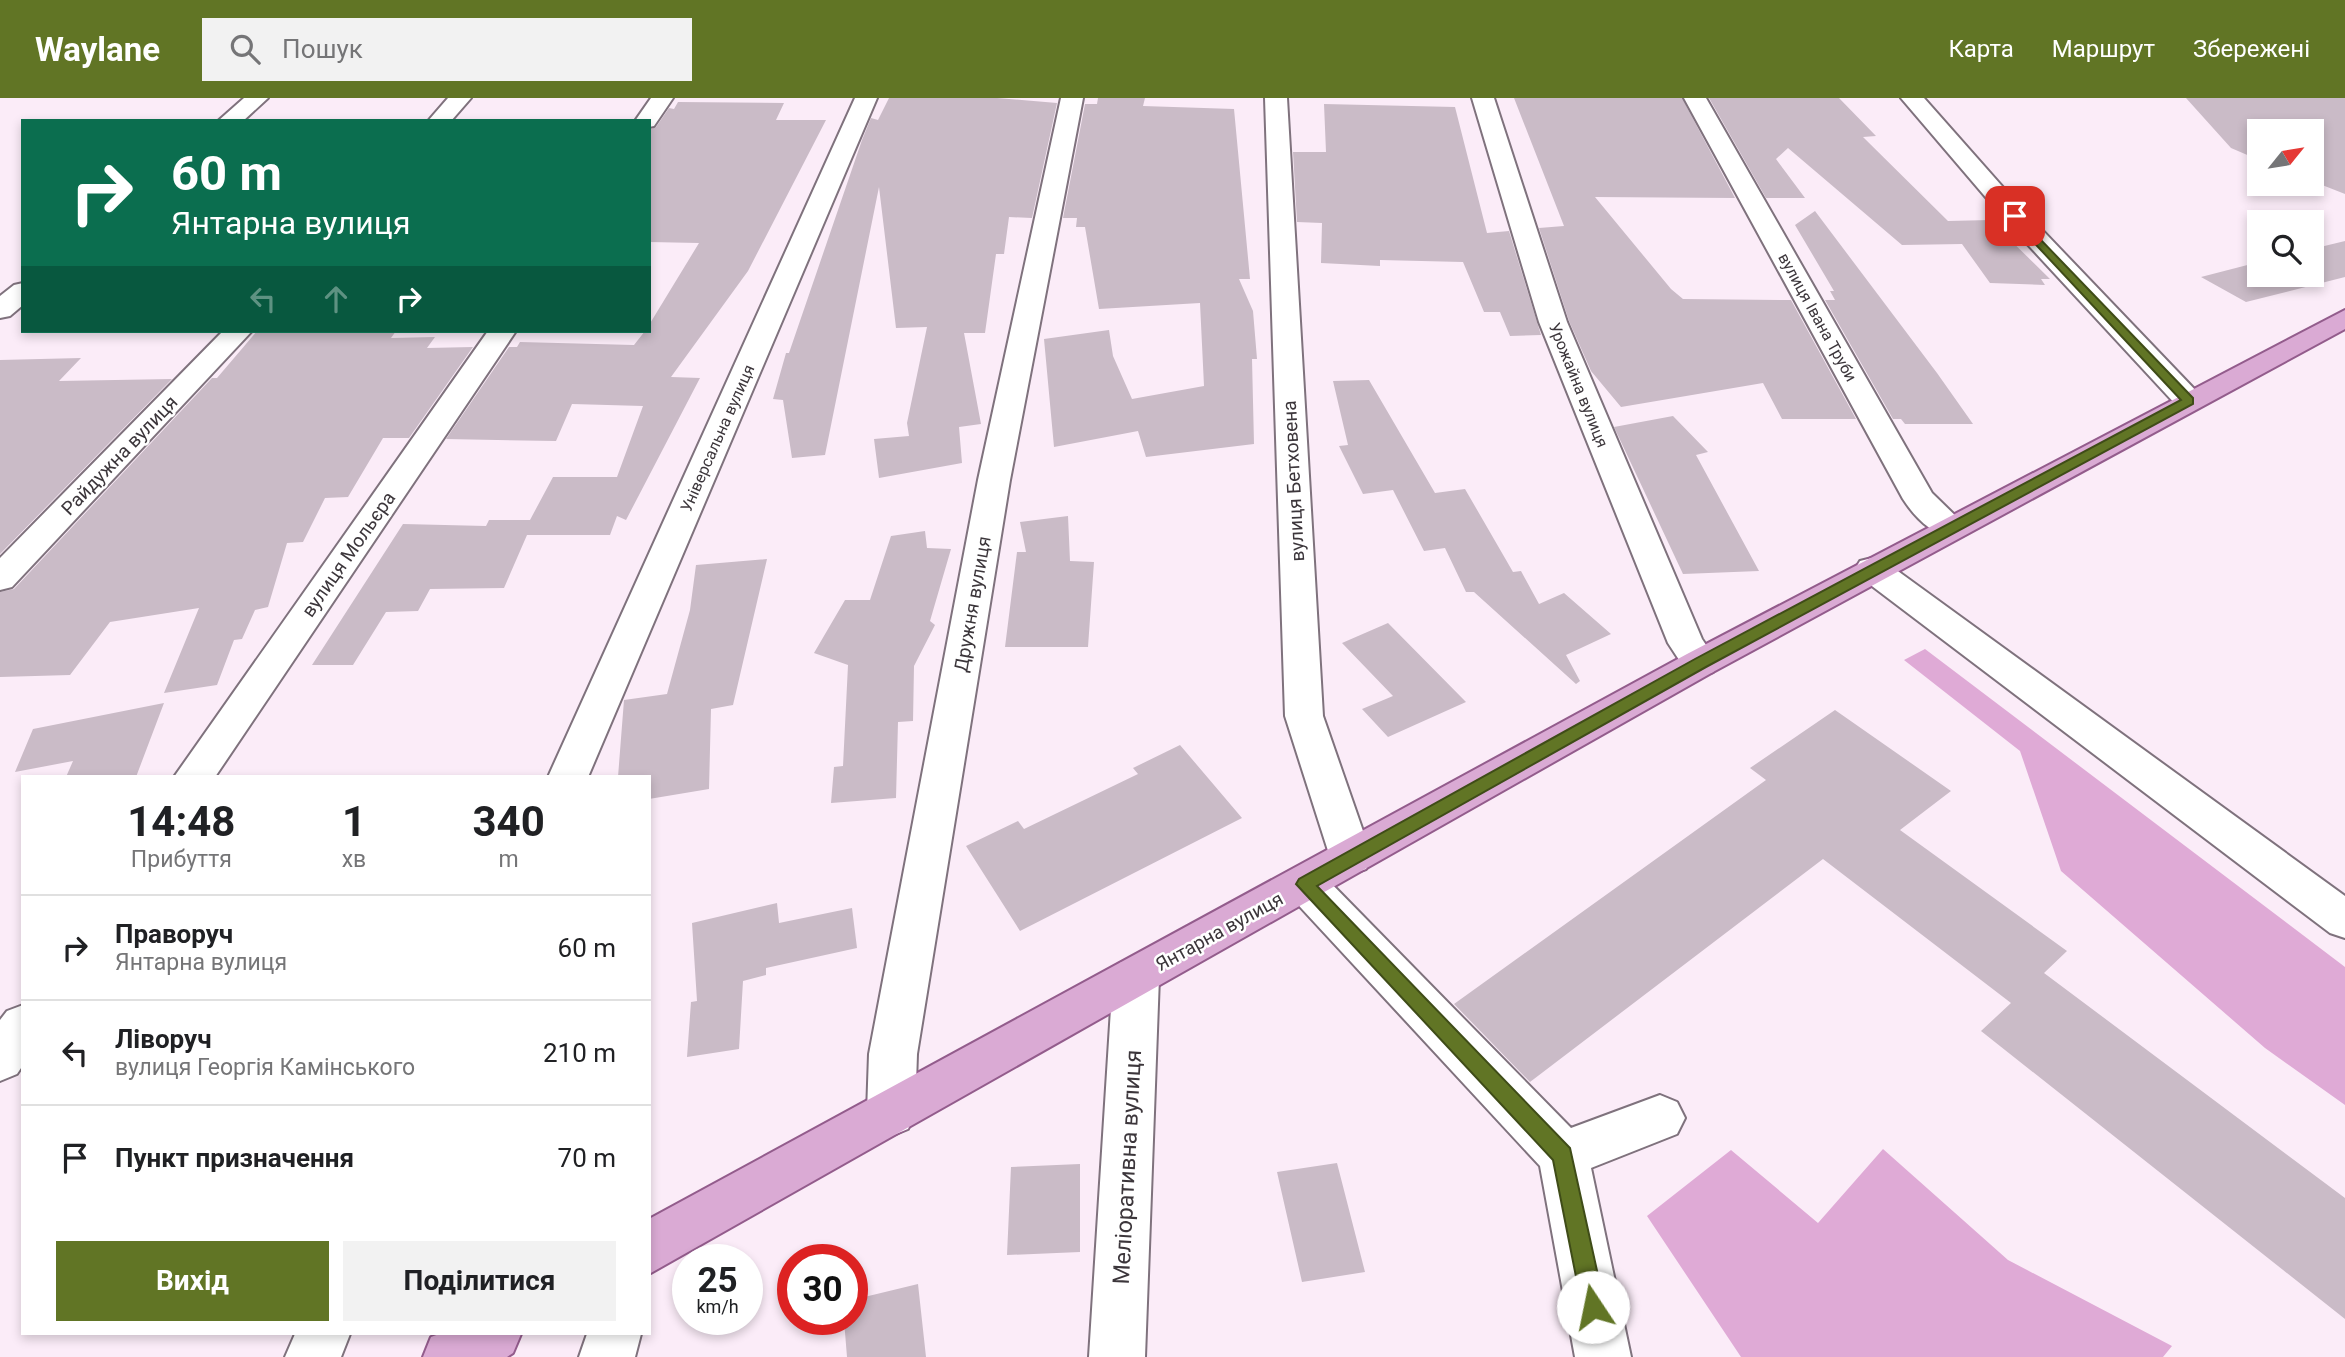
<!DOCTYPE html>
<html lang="uk">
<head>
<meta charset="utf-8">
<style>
	:root { --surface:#fff; --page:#f2f2f2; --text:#202124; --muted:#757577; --line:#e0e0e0; --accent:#617525 }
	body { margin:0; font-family:Roboto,sans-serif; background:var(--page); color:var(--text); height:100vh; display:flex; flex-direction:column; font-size:26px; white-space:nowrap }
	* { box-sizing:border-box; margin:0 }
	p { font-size:23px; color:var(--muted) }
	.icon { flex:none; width:38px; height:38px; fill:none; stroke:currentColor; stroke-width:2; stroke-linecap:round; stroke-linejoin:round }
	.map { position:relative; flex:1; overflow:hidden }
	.panel { position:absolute; left:21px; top:677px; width:630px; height:560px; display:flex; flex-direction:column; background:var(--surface); border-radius:0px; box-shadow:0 4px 10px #0003 }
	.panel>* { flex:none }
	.banner { position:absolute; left:21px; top:21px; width:630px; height:214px; border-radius:0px; box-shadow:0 4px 10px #0003; background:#0b6e4f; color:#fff; overflow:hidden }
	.needle { width:46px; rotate:60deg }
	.buttons { position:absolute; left:2247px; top:21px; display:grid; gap:14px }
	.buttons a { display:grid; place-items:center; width:77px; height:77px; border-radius:0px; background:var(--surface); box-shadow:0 4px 10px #0003; font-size:35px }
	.speed { position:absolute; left:672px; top:1146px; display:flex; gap:14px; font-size:35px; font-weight:700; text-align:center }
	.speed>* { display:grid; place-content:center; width:91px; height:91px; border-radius:50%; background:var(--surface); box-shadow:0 4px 10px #0003; line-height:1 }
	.speed small { font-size:18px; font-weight:400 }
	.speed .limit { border:10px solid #d22; background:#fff; color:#111 }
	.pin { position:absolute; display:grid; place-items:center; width:60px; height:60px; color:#fff; margin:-30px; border-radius:14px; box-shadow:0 4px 10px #0006 }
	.me { position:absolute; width:77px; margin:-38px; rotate:349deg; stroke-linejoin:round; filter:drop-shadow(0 0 5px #0008) }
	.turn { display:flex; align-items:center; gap:24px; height:147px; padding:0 35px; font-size:32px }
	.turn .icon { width:91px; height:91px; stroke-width:2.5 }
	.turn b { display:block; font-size:49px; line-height:60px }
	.lanes { display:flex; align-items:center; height:66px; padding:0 35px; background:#0003; justify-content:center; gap:35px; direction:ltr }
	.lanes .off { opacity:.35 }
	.eta { display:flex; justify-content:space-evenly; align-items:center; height:119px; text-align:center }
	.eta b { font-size:42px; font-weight:700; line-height:49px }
	.button { display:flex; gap:14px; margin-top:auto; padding:14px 35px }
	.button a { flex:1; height:80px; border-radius:0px; background:var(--accent); color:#fff; font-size:28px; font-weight:700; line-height:80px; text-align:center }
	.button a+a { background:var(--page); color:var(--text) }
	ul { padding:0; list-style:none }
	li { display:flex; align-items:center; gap:21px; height:105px; padding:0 35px; border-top:2px solid var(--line) }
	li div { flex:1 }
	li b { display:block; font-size:26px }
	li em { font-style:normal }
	header { display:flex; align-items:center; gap:42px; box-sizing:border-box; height:98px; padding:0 35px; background:var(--accent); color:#fff }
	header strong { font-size:33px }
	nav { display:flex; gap:38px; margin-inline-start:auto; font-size:24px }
	.search { width:490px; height:63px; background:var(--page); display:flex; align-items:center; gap:18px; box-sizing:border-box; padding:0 24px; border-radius:0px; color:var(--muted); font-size:26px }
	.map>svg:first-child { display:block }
	.green { fill:#dfaad6 }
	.building { fill:#cabbc7 }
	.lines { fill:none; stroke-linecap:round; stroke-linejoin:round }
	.minor-casing { stroke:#7f727d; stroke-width:4 }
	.major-casing { stroke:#935c8c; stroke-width:4 }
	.minor { fill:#fff; fill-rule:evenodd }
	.major { fill:#daaad4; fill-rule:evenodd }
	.route { fill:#617525; stroke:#3f4c18; stroke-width:2 }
	.labels { text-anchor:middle; stroke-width:5; stroke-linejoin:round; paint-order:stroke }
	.far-street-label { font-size:16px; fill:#3c363b; stroke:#fff }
	.street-label { font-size:19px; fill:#3c363b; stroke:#fff }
	.near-street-label { font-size:23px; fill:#3c363b; stroke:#fff }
</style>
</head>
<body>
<header>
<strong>Waylane</strong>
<div class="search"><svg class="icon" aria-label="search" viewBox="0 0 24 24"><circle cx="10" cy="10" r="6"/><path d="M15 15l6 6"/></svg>Пошук</div>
<nav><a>Карта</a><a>Маршрут</a><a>Збережені</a></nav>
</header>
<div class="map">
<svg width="2345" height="1259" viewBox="0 0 2345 1259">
	<rect width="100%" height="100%" fill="#fbecf8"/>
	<path class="green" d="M 1925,551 L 2345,869 L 2345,1007 L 2265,950 L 2061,773 L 2020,653 L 1904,562 Z
		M 1883,1051 L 2008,1162 L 2172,1248 L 2163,1259 L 1741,1259 L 1647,1118 L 1731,1052 L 1818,1125 Z"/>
	<path class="building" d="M 889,0 L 997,0 L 1057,5 L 1032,120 L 1009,119 L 1004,156 L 996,156 L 985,235 L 964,235 L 981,326 L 959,329 L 962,365 L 879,380 L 874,341 L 909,338 L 907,325 L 927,229 L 896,230 L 879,89 L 825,357 L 792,360 L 783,302 L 773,301 L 786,255 L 789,255 L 862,42 L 871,20 L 878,22 Z
		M 1098,0 L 1145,0 L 1143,8 L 1234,11 L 1250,181 L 1239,181 L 1253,213 L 1257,261 L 1252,261 L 1254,346 L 1146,359 L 1138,333 L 1054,349 L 1044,241 L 1109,232 L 1113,258 L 1132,301 L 1204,288 L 1200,205 L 1099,211 L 1085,129 L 1076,129 L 1077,120 L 1063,120 L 1085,6 L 1097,6 Z
		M 1514,0 L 1682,0 L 1735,100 L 1595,99 L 1671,191 L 1683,201 L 1791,202 L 1856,321 L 1782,321 L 1763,285 L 1621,309 L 1591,273 L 1569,223 L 1539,130 L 1564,128 Z
		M 1709,0 L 1839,0 L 1876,38 L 1863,39 L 1948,123 L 1990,122 L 2050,181 L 2041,181 L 2045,187 L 1990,185 L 1962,146 L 1902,147 L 1788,50 L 1776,61 L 1805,100 L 1766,100 Z
		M 2186,0 L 2345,0 L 2345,96 L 2312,83 L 2312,33 L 2259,33 L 2259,62 L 2231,50 Z
		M 678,4 L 784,5 L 776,22 L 826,22 L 748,173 L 671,279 L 700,280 L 626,422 L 617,418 L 610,437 L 527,437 L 504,490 L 430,491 L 418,513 L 386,514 L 353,567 L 312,567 L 403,426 L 486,428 L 489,422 L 530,422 L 553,379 L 617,379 L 643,308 L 572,306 L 556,343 L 446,341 L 509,249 L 517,249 L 520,244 L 634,247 L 645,233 L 649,233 L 649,227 L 699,145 L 649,144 L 649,32 L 656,29 L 669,10 L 674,11 Z
		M 1324,6 L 1455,9 L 1487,135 L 1509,133 L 1541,237 L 1510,238 L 1500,214 L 1484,214 L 1463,164 L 1380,162 L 1380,168 L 1321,165 L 1322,125 L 1297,124 L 1293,54 L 1326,54 Z
		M 1815,113 L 1937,275 L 1973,326 L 1905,326 L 1901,321 L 1893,321 L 1825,202 L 1835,202 L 1830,193 L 1834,193 L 1795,127 Z
		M 2345,143 L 2345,179 L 2246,204 L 2201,179 L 2259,164 L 2259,177 L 2312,177 L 2312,151 Z
		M 257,233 L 396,233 L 391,240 L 435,239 L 427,250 L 473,249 L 409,340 L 383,340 L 348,399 L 325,400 L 303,444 L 287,445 L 268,509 L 255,512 L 242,541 L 234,542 L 217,587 L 164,595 L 199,510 L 110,524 L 70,577 L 0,579 L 0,494 L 14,491 L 212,280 L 217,280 Z
		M 81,260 L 59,283 L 172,281 L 0,456 L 0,262 Z
		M 1369,282 L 1435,395 L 1465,391 L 1513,474 L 1521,473 L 1539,506 L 1564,495 L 1611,536 L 1566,557 L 1580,583 L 1576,586 L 1474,494 L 1466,494 L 1445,450 L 1424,453 L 1393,392 L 1363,396 L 1339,348 L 1348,347 L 1333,283 Z
		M 1673,318 L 1708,354 L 1696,357 L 1759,473 L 1683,476 L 1614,329 Z
		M 1068,418 L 1070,463 L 1094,464 L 1088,549 L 1005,549 L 1017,454 L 1026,454 L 1020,424 Z
		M 925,433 L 927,450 L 951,451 L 930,523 L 935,527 L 914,568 L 913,623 L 898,624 L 896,700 L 831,705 L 834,669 L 843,668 L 848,567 L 814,555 L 845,502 L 870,502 L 891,438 Z
		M 767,461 L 733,607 L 711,611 L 709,691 L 649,701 L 649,679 L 618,679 L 624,602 L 667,596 L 690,512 L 696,467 Z
		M 1388,525 L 1466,604 L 1388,639 L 1362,611 L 1393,598 L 1342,545 Z
		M 164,605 L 136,679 L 66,679 L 73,663 L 15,674 L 33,631 Z
		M 1835,612 L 1951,693 L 1900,732 L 2067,853 L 2044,875 L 2345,1100 L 2345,1221 L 1981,933 L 2011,905 L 1823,761 L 1530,984 L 1454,906 L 1766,682 L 1750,670 Z
		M 1180,647 L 1242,720 L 1020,833 L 966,748 L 1018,723 L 1024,731 L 1138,676 L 1133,670 Z
		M 777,805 L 779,825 L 852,810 L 857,850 L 766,870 L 766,877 L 743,883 L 739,951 L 687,959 L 691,904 L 697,903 L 692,825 Z
		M 1337,1065 L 1365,1174 L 1302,1184 L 1277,1074 Z
		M 1080,1066 L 1080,1154 L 1007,1157 L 1011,1069 Z
		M 918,1186 L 926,1259 L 847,1259 L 844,1222 L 852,1222 L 852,1202 Z"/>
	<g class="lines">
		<g class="minor-casing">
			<path id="minor" d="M 244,0 L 268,0 L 243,23 L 218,23 Z
				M 448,0 L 471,0 L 451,23 L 428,23 Z
				M 651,0 L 673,0 L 654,28 L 649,29 L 649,23 L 635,23 Z
				M 855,0 L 877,0 L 588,679 L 548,679 Z
				M 1061,0 L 1083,0 L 1010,382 L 917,956 L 915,1015 L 908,1031 L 891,1038 L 874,1031 L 867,1015 L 869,956 L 978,382 Z
				M 1265,0 L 1287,0 L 1323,618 L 1372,759 L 1366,771 L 1351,776 L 1336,771 L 1330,759 L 1285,618 Z
				M 1472,0 L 1494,0 L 1567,224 L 1702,541 L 1718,565 L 1713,574 L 1700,578 L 1687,574 L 1668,545 L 1539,224 Z
				M 1684,0 L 1706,0 L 1932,395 L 1968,430 L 1963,437 C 1938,444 1916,421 1903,401 Z
				M 1901,0 L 1924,0 L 2024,113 L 2200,297 L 2204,303 L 2200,309 L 2189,312 L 2178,309 L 2006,123 Z
				M 23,185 L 23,207 L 10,218 L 0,220 L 0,198 L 14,187 Z
				M 223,233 L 252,233 L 12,489 L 0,492 L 0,460 Z
				M 488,233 L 516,233 L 215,679 L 174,679 Z
				M 1872,460 L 1884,463 L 2345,798 L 2345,840 L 2330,835 L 1860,479 L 1855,471 L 1860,463 Z
				M 1305,768 L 1320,774 L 1571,1030 L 1660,997 L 1677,1004 L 1685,1020 L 1677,1036 L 1591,1070 L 1631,1259 L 1575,1259 L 1540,1068 L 1290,798 L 1284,786 L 1290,774 Z
				M 1136,859 L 1152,865 L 1159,879 L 1145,1259 L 1089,1259 L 1113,879 L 1120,865 Z
				M 23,907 L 23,967 L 17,976 L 0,983 L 0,922 L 7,913 Z
				M 295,1236 L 350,1236 L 341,1259 L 285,1259 Z
				M 587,1236 L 641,1236 L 635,1259 L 579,1259 Z"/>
		</g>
		<g class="major-casing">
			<path id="major" d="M 2345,212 L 2345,231 L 1713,574 L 649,1176 L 649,1121 L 1687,556 Z
				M 439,1236 L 521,1236 L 513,1255 L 507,1259 L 423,1259 L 431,1239 Z"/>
		</g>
		<use href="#minor" class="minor"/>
		<use href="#major" class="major"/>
	</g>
	<path class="route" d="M 2015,115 L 2193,300 L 2193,306 L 1706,569 L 1317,788 L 1570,1050 L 1605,1209 L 1601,1216 L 1593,1220 L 1585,1216 L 1582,1209 L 1553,1062 L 1296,786 L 1299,781 L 1695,561 L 2181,302 L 2011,120 L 2009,118 Z"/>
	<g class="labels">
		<g class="far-street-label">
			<text transform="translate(1818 219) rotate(61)" y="6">вулиця Івана Труби</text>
			<text transform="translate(1579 287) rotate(68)" y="6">Урожайна вулиця</text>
			<text transform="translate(717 340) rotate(-66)" y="6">Універсальна вулиця</text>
		</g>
		<g class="street-label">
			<text transform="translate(119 357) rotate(-46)" y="7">Райдужна вулиця</text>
			<text transform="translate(1293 383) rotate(-93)" y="7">вулиця Бетховена</text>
			<text transform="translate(348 456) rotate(-55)" y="7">вулиця Мольєра</text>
			<text transform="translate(972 506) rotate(-80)" y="7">Дружня вулиця</text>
			<text transform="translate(1219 833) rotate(-29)" y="7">Янтарна вулиця</text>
		</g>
		<g class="near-street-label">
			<text transform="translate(1127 1069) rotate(-87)" y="8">Меліоративна вулиця</text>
		</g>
	</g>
</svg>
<div class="buttons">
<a><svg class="needle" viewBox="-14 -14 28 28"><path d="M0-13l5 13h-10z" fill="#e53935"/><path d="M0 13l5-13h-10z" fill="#757577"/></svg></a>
<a><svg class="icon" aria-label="search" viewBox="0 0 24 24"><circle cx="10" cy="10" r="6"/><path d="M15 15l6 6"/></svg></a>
</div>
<div class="speed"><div>25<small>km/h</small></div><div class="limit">30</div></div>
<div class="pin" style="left:2015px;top:118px;background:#d93025"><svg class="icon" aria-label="arrive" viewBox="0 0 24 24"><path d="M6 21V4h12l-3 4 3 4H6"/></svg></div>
<svg class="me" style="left:1593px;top:1209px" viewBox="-20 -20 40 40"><circle r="19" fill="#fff"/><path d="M0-13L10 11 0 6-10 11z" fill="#617525"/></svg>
<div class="banner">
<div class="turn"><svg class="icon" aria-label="right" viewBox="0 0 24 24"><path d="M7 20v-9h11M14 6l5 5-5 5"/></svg><div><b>60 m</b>Янтарна вулиця</div></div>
<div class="lanes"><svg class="icon off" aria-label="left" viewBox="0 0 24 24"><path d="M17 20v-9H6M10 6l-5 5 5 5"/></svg><svg class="icon off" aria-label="ahead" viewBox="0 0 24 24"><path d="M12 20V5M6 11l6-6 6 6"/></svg><svg class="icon" aria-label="right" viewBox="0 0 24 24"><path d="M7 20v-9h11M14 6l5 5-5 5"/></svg></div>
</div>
<section class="panel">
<div class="eta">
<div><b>14:48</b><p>Прибуття</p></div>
<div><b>1</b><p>хв</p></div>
<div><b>340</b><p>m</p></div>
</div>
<ul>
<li><svg class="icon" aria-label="right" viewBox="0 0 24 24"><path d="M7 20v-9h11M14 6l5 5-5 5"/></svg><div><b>Праворуч</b><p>Янтарна вулиця</p></div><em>60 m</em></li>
<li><svg class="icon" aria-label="left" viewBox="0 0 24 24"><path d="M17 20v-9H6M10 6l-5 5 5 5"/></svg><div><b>Ліворуч</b><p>вулиця Георгія Камінського</p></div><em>210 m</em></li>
<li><svg class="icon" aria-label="arrive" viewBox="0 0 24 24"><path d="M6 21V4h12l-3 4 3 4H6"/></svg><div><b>Пункт призначення</b></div><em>70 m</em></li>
</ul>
<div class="button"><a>Вихід</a><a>Поділитися</a></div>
</section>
</div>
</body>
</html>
